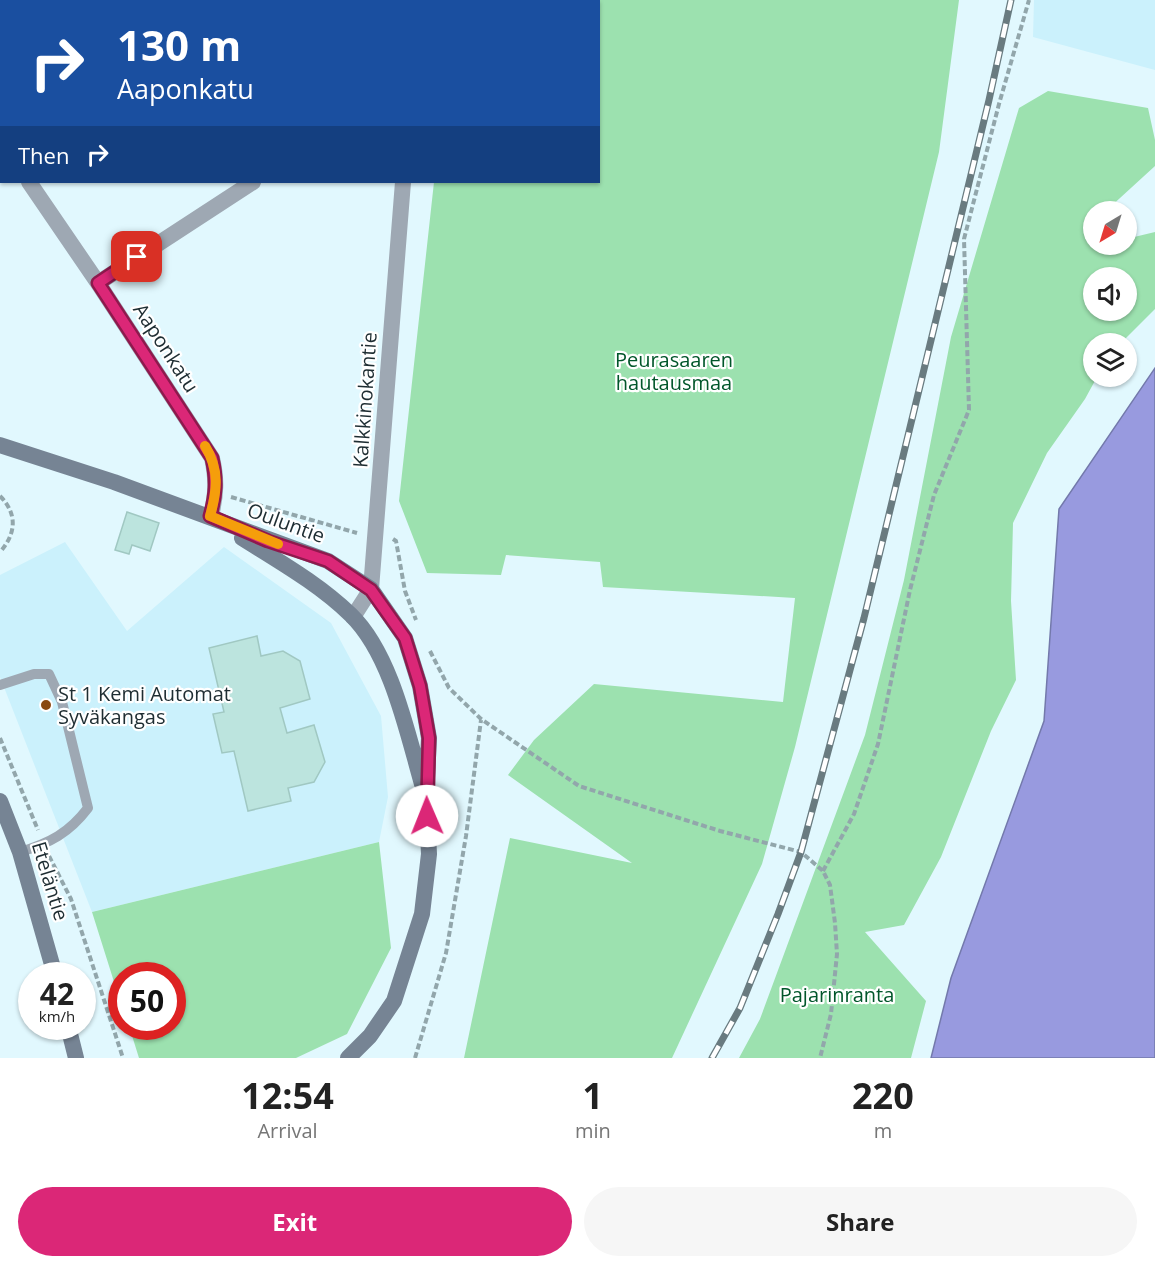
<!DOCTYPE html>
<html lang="en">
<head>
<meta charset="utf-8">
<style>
	:root { --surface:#fff; --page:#f6f6f6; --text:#222; --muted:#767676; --accent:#db2777 }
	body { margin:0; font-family:"Open Sans",sans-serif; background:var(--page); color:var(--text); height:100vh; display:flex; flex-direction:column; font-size:22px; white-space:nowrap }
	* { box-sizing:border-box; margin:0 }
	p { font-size:20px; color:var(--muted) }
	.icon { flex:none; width:33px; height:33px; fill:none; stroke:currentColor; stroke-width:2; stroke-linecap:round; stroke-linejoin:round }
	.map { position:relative; height:1058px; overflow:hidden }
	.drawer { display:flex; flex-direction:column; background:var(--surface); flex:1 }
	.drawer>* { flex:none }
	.hud { position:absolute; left:0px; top:0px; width:600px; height:183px; box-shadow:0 2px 4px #0004; background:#1a4fa0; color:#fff; overflow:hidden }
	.needle { width:39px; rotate:218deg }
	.controls { position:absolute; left:1083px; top:201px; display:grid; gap:12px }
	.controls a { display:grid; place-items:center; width:54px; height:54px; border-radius:50%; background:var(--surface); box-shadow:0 2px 4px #0004; font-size:30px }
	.speed { position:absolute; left:18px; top:962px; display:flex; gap:12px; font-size:30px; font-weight:700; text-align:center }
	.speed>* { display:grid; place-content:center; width:78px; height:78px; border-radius:50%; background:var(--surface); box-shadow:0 2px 4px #0004; line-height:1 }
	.speed small { font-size:15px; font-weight:400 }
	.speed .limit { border:9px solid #d22; background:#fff; color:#111 }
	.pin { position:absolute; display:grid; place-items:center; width:51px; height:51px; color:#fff; margin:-26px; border-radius:12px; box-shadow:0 3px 9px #0006 }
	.me { position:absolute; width:66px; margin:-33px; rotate:359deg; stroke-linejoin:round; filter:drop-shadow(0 0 4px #0008) }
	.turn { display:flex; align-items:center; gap:21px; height:126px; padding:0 18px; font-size:27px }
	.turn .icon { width:78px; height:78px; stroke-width:2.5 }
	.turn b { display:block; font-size:42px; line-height:51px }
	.then { display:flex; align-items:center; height:57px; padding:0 18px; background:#0003; gap:12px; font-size:22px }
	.eta { display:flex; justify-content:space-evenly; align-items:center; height:102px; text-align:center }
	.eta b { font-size:36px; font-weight:700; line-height:42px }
	.action { display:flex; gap:12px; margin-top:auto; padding:12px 18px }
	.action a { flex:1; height:69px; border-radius:36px; background:var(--accent); color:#fff; font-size:24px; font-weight:700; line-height:69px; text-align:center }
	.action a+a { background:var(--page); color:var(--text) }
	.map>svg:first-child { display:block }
	.built { fill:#cbf1fc }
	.green { fill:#9ce1af; fill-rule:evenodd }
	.water { fill:#989adf; stroke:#7379ab; stroke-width:1.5 }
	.building { fill:#bce4de; stroke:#a0c8c2; stroke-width:1.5 }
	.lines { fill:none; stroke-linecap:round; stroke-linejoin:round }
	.path { stroke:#92a6ab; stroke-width:4; stroke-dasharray:6 3; stroke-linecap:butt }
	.service { stroke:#9ea8b3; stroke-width:10 }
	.minor { stroke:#9ea8b3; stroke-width:16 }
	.secondary { stroke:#768494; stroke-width:16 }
	.rail-casing { stroke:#697b80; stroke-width:7 }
	.rail { stroke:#fff; stroke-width:4.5; stroke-dasharray:14; stroke-linecap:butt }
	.route-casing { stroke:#8e194d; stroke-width:15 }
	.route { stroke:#db2777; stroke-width:10 }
	.slow { stroke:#f59e0b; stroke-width:10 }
	.poi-dot { fill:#894911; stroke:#fff; stroke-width:2 }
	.labels { text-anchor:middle; stroke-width:4.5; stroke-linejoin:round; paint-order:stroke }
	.street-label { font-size:20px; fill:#1e2d32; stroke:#fff }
	.park-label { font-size:20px; fill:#01562a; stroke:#fff }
	.poi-label { font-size:20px; fill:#1e2d32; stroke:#fff; text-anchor:start }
</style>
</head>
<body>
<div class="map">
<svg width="1155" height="1058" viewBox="0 0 1155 1058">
	<rect width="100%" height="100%" fill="#e1f8fe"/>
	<path class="built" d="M 1034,0 L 1155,0 L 1155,70 L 1033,37 Z
		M 65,542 L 127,631 L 224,547 L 331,623 L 381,716 L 388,797 L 379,842 L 92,912 L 0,677 L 0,575 Z"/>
	<path class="green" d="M 439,0 L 959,0 L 939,152 L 795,747 L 762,864 L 672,1058 L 464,1058 L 510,838 L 632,863 L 508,775 L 534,740 L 594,684 L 783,702 L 795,598 L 603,587 L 600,562 L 506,555 L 501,575 L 427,573 L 399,501 L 434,182 L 598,182 L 598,2 Z
		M 1048,91 L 1148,108 L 1155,140 L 1155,166 L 1108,209 L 1109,211 L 1094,212 L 1094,244 L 1126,244 L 1127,235 L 1130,238 L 1155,232 L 1155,309 L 1121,343 L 1094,344 L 1094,376 L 1097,377 L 1085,399 L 1047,453 L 1013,523 L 1011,601 L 1016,680 L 991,731 L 941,857 L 904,925 L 865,932 L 926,1001 L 911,1058 L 739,1058 L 760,1019 L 865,735 L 904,580 L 951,337 L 1019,108 ZM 1094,278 L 1126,278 L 1126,310 L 1094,310 Z
		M 379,842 L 391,948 L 347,1034 L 296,1058 L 139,1058 L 129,1026 L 172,1026 L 172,975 L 122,975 L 121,1004 L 92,912 Z"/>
	<path class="water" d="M 1155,368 L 1155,1058 L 931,1058 L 951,978 L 1044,721 L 1059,509 Z"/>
	<path class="building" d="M 127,512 L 159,523 L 150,551 L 132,545 L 129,554 L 115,550 Z
		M 257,636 L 261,656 L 283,651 L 300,661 L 310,699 L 280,708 L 287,733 L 314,725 L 325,762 L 314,782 L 288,788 L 291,801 L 248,811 L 234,751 L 222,753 L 213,714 L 224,712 L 209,648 Z"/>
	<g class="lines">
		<path class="path" d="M 0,496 C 18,514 16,534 0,552
			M 231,497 L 357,533
			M 393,539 L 396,541 L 405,591 L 416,620
			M 430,651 L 449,688 L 481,719 L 579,786 L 720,831 L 801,852 L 823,871 L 830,885 L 835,923 L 837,954 L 831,1014 L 820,1058
			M 0,738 L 38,830
			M 49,856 L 71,899 L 123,1058
			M 823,871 L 854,814 L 878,744 L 910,590 L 934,495 L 969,410 L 964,239 L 999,104 L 1029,0
			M 415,1058 L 446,953 L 466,836 L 481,720"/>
		<path class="service" d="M 0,685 L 34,674 L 49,674 L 62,702 L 88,808 C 69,833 50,843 20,852"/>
		<path class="minor" d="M 179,0 L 180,2
			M 415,2 L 415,0
			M 0,140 L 2,142
			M 29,182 L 98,283 L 212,458 C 217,480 216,495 211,516
			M 98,283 L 253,182
			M 353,617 L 371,589 L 403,182"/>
		<path class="secondary" d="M 0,445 L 114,482 L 328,561 L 371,589 L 405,638 L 420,686 L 429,738 L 426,797 L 429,854 L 422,914 L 394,1001 L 370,1036 L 348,1058
			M 242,538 C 280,562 319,584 351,615 C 391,654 407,732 422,784
			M 0,801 L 20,852 L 55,975
			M 68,1026 L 76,1058"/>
		<g class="rail-casing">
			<path id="rail" d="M 712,1058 L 740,1008 L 778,914 L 801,852 L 864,618 L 989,100 L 1011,0"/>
		</g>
		<use href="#rail" class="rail"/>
	</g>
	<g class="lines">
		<g class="route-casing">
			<path id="route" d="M 137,257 L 98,283 L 212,458 C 217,480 216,495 210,516 L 268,541 L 328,561 L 371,590 L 405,638 L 420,686 L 429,738 L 427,816"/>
		</g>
		<use href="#route" class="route"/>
		<path class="slow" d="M 205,446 C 220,470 217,491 210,516 L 278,544"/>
	</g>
	<circle class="poi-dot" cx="46" cy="705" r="6"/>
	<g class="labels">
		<g class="street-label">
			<text transform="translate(166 348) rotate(57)" y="7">Aaponkatu</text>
			<text transform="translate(365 400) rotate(-86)" y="7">Kalkkinokantie</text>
			<text transform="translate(286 523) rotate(20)" y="7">Ouluntie</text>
			<text transform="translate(50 881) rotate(73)" y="7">Eteläntie</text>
		</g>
		<g class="park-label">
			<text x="674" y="367">Peurasaaren<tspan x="674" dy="23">hautausmaa</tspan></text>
			<text x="837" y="1002">Pajarinranta</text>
		</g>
		<g class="poi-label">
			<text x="58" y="701">St 1 Kemi Automat<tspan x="58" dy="23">Syväkangas</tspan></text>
		</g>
	</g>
</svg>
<div class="controls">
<a><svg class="needle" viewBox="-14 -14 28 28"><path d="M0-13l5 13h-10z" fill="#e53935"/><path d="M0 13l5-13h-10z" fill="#767676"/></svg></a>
<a><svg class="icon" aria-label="sound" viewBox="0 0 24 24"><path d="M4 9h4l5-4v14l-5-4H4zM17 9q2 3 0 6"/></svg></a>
<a><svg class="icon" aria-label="layers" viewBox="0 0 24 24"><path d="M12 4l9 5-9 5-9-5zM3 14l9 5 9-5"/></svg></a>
</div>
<div class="speed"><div>42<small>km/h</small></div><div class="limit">50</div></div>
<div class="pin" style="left:137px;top:257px;background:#d93025"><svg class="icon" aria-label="arrive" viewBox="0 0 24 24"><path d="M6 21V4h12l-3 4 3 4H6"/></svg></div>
<svg class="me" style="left:427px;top:816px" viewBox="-20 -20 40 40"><circle r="19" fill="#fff"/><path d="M0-13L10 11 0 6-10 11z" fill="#db2777"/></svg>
<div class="hud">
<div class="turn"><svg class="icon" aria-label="right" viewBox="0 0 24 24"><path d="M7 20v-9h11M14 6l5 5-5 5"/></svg><div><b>130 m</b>Aaponkatu</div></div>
<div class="then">Then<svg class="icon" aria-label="right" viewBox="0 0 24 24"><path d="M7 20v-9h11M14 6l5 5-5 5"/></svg></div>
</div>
</div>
<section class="drawer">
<div class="eta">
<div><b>12:54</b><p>Arrival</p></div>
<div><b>1</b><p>min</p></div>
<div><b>220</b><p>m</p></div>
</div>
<div class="action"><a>Exit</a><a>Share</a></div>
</section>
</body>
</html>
